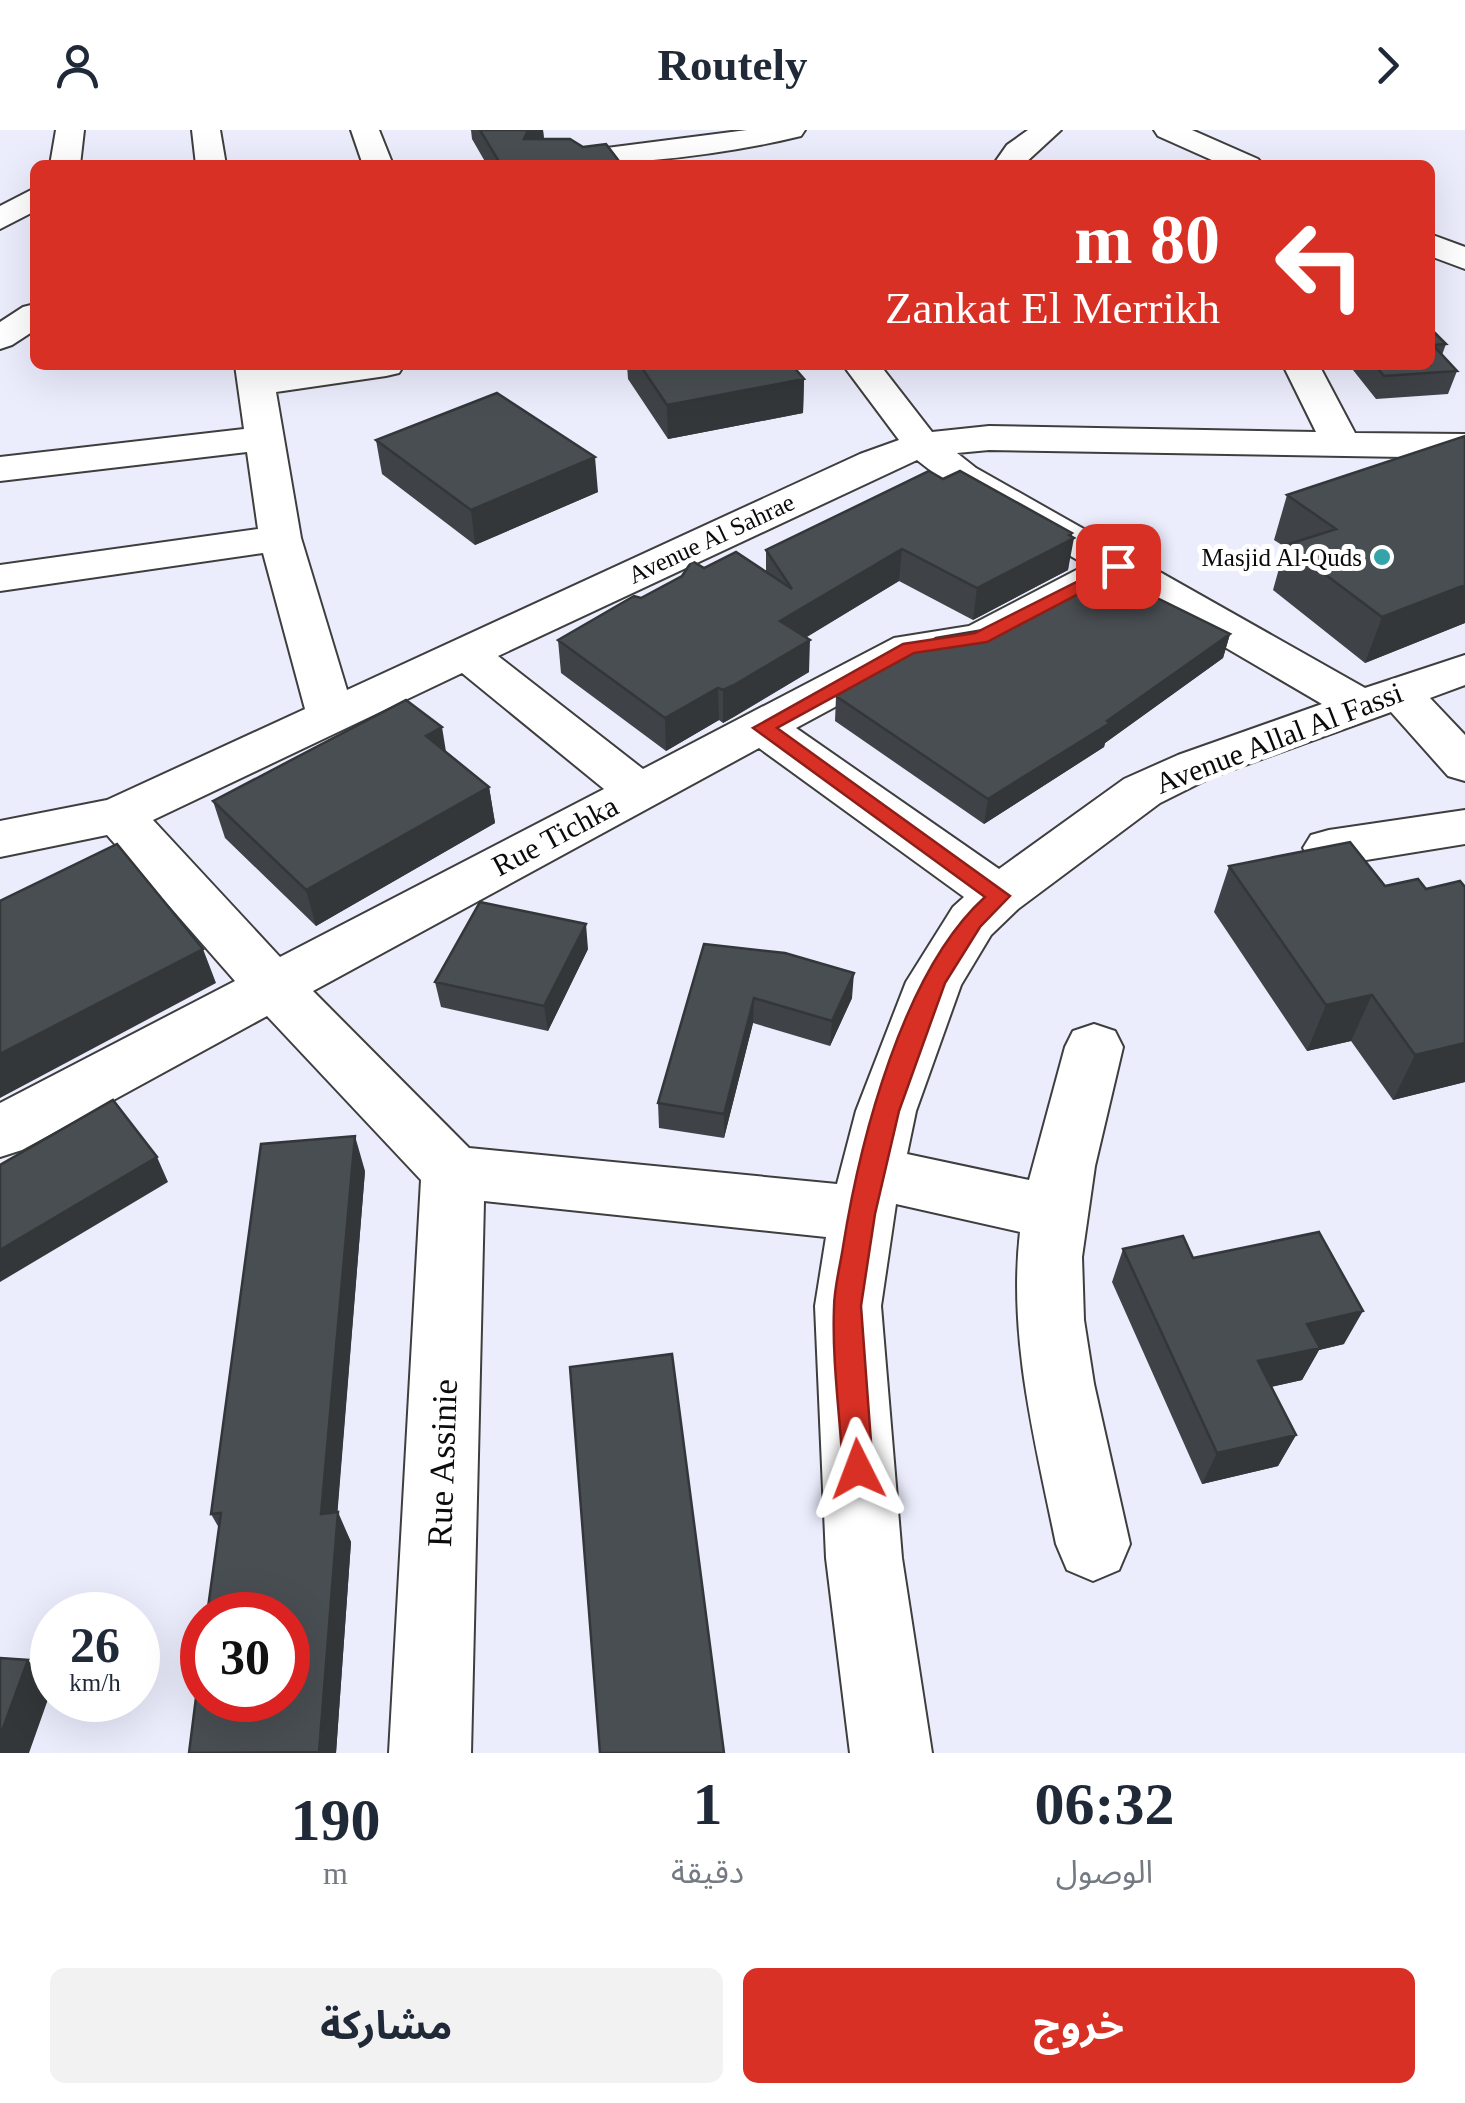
<!DOCTYPE html>
<html lang="ar">
<head>
<meta charset="utf-8">
<style>
	:root { --surface:#fff; --page:#f2f2f3; --text:#1f2937; --muted:#747a83; --accent:#d93025 }
	body { margin:0; font-family:"Times New Roman","Noto Sans Arabic",serif; background:var(--page); color:var(--text); direction:rtl; height:100vh; display:flex; flex-direction:column; font-size:38px; white-space:nowrap }
	* { box-sizing:border-box; margin:0 }
	p { font-size:32px; color:var(--muted) }
	.icon { flex:none; width:55px; height:55px; fill:none; stroke:currentColor; stroke-width:2; stroke-linecap:round; stroke-linejoin:round }
	.map { position:relative; height:1623px; overflow:hidden; direction:ltr }
	.sheet { display:flex; flex-direction:column; background:var(--surface); flex:1 }
	.sheet>* { flex:none }
	.hud { position:absolute; left:30px; top:30px; width:1405px; height:210px; border-radius:15px; box-shadow:0 10px 40px #0002; direction:rtl; background:#d93025; color:#fff; overflow:hidden }
	.speed { position:absolute; left:30px; top:1462px; display:flex; gap:20px; font-size:50px; font-weight:700; text-align:center }
	.speed>* { display:grid; place-content:center; width:130px; height:130px; border-radius:50%; background:var(--surface); box-shadow:0 10px 40px #0002; line-height:1 }
	.speed small { font-size:25px; font-weight:400 }
	.speed .limit { border:15px solid #d22; background:#fff; color:#111 }
	.pin { position:absolute; display:grid; place-items:center; width:85px; height:85px; color:#fff; margin:-42px; border-radius:20px; box-shadow:0 5px 15px #0006 }
	.me { position:absolute; width:110px; margin:-55px; rotate:357deg; stroke-linejoin:round; filter:drop-shadow(0 0 8px #0008) }
	.turn { display:flex; align-items:center; gap:35px; height:210px; padding:0 50px; font-size:45px }
	.turn .icon { width:130px; height:130px; stroke-width:2.5 }
	.turn b { display:block; font-size:70px; line-height:85px }
	.eta { display:flex; justify-content:space-evenly; align-items:center; height:170px; text-align:center }
	.eta b { font-size:60px; font-weight:700; line-height:70px }
	.primary-button { display:flex; gap:20px; margin-top:auto; padding:20px 50px }
	.primary-button a { flex:1; height:115px; border-radius:15px; background:var(--accent); color:#fff; font-size:40px; font-weight:700; line-height:115px; text-align:center }
	.primary-button a+a { background:var(--page); color:var(--text) }
	header { display:flex; justify-content:space-between; align-items:center; height:130px; padding:0 50px; background:var(--surface); font-size:45px; font-weight:700 }
	.map>svg:first-child { display:block }
	.lines { fill:none; stroke-linecap:round; stroke-linejoin:round }
	.minor-casing { stroke:#3e3e3e; stroke-width:4 }
	.minor { fill:#fff; fill-rule:evenodd }
	.wall { fill:#3f4347 }
	.shaded-wall { fill:#333739 }
	.building { fill:#494e52; stroke:#333739; stroke-width:2.5 }
	.route { fill:#d93025; stroke:#8d1f18; stroke-width:2.5 }
	.poi-dot { fill:#34a4aa; stroke:#fff; stroke-width:4 }
	.labels { text-anchor:middle; stroke-width:10; stroke-linejoin:round; paint-order:stroke }
	.far-street-label { font-size:25px; fill:#0b0b0b; stroke:#fff }
	.far-poi-label { font-size:25px; fill:#0b0b0b; stroke:#fff; text-anchor:end }
	.street-label { font-size:30px; fill:#0b0b0b; stroke:#fff }
	.near-street-label { font-size:35px; fill:#0b0b0b; stroke:#fff }
</style>
</head>
<body>
<header><svg class="icon" aria-label="forward" viewBox="0 0 24 24"><path d="M9 5l7 7-7 7"/></svg>Routely<svg class="icon" aria-label="person" viewBox="0 0 24 24"><circle cx="12" cy="8" r="4"/><path d="M4 21q1-7 8-7t8 7"/></svg></header>
<div class="map">
<svg width="1465" height="1623" viewBox="0 0 1465 1623">
	<rect width="100%" height="100%" fill="#ebedfd"/>
	<g class="lines">
		<g class="minor-casing">
			<path id="minor" d="M 56,0 L 84,0 L 80,35 L 50,35 Z
				M 192,0 L 220,0 L 226,35 L 196,35 Z
				M 351,0 L 379,0 L 393,35 L 363,35 Z
				M 747,0 L 805,0 L 801,6 C 711,28 622,35 529,35 L 534,29 L 544,26 Z
				M 1028,0 L 1061,0 L 1023,35 L 993,35 L 1007,15 Z
				M 1154,0 L 1192,0 L 1258,29 L 1263,35 L 1223,35 L 1158,6 Z
				M 35,58 L 35,81 L 0,99 L 0,76 Z
				M 1430,104 L 1465,117 L 1465,139 L 1430,126 Z
				M 35,174 L 35,200 L 12,215 L 0,219 L 0,192 L 23,177 Z
				M 235,235 L 271,235 L 272,240 L 308,235 L 404,235 L 399,243 L 386,246 L 276,262 L 301,408 L 347,560 L 860,324 L 899,310 L 843,235 L 880,235 L 932,302 L 989,296 L 1316,302 L 1283,235 L 1319,235 L 1355,303 L 1465,304 L 1465,328 L 989,320 L 957,323 L 976,338 L 1365,558 L 1465,525 L 1465,555 L 1430,568 L 1465,605 L 1465,651 L 1448,646 L 1391,582 L 1212,647 L 1160,673 L 1018,779 L 991,805 L 961,855 L 916,981 L 907,1024 L 1029,1050 L 1065,917 L 1073,901 L 1094,894 L 1115,901 L 1123,917 L 1095,1036 L 1082,1127 L 1084,1190 L 1094,1254 L 1130,1414 L 1119,1440 L 1093,1451 L 1067,1440 L 1056,1414 C 1035,1311 1008,1208 1020,1102 L 896,1074 L 881,1176 L 902,1428 L 932,1623 L 850,1623 L 826,1428 L 815,1176 L 826,1107 L 484,1071 L 471,1623 L 389,1623 L 421,1050 L 267,886 L 22,1020 L 0,1027 L 0,973 L 235,851 L 107,705 L 0,727 L 0,691 L 107,670 L 305,579 L 263,423 L 0,461 L 0,435 L 258,399 L 247,322 L 0,351 L 0,327 L 244,299 ZM 917,330 L 948,354 L 1086,435 L 969,496 L 894,508 L 643,639 L 498,526 ZM 1117,454 L 1322,574 L 1178,625 L 1124,649 L 999,739 L 796,598 L 922,530 L 996,518 ZM 462,543 L 604,659 L 280,827 L 153,690 ZM 759,618 L 964,767 L 953,777 L 906,852 L 856,981 L 837,1054 L 469,1018 L 313,861 Z
				M 1465,680 L 1465,714 L 1329,736 L 1311,731 L 1303,718 L 1311,705 L 1329,700 Z"/>
		</g>
		<use href="#minor" class="minor"/>
	</g>
	<path class="wall" d="M 471,0 L 543,0 L 544,9 L 583,17 L 622,35 L 487,35 L 472,9 Z
		M 1430,198 L 1446,214 L 1442,225 L 1457,241 L 1448,264 L 1376,269 L 1349,235 L 1430,235 Z
		M 627,235 L 792,235 L 804,249 L 803,283 L 668,309 L 628,249 Z
		M 1465,306 L 1465,493 L 1365,533 L 1273,460 L 1285,417 L 1274,410 L 1287,365 Z
		M 376,310 L 598,362 L 475,415 L 382,344 Z
		M 943,349 L 1072,403 L 1068,440 L 973,490 L 899,451 L 806,507 L 809,542 L 734,587 L 723,593 L 719,590 L 666,621 L 561,543 L 558,510 L 704,438 L 766,441 L 766,420 Z
		M 1154,461 L 1153,466 L 1230,504 L 1223,528 L 1105,613 L 1104,617 L 984,694 L 835,591 L 836,566 L 1001,497 Z
		M 446,621 L 489,657 L 495,693 L 316,796 L 225,708 L 213,671 Z
		M 1229,736 L 1385,756 L 1426,759 L 1465,952 L 1393,970 L 1351,911 L 1307,921 L 1214,782 Z
		M 704,814 L 852,868 L 830,916 L 753,893 L 724,1008 L 659,998 L 658,973 Z
		M 588,819 L 548,901 L 441,877 L 435,852 Z
		M 365,1041 L 337,1383 L 351,1412 L 336,1623 L 189,1623 L 219,1398 L 211,1384 Z
		M 1123,1119 L 1193,1128 L 1344,1214 L 1319,1220 L 1302,1250 L 1271,1257 L 1296,1305 L 1278,1336 L 1202,1354 L 1112,1152 Z"/>
	<path class="shaded-wall" d="M 528,0 L 543,0 L 545,22 L 524,9 Z
		M 804,249 L 803,283 L 668,309 L 667,275 Z
		M 595,327 L 598,362 L 475,415 L 471,380 Z
		M 1072,403 L 1071,410 L 1074,408 L 1068,440 L 973,490 L 977,458 Z
		M 902,419 L 899,451 L 779,524 L 780,491 Z
		M 1465,455 L 1465,493 L 1365,533 L 1382,487 Z
		M 1230,504 L 1223,528 L 1105,613 L 1104,617 L 984,694 L 988,669 L 1107,591 Z
		M 810,510 L 809,542 L 723,593 L 723,560 Z
		M 718,558 L 719,590 L 666,621 L 665,588 Z
		M 442,597 L 448,634 L 426,606 Z
		M 489,657 L 495,693 L 316,796 L 306,760 Z
		M 586,794 L 588,819 L 548,901 L 544,876 Z
		M 203,819 L 216,853 L 0,968 L 0,924 Z
		M 854,843 L 852,868 L 830,916 L 832,891 Z
		M 1372,865 L 1351,911 L 1307,921 L 1326,875 Z
		M 754,868 L 753,893 L 724,1008 L 724,984 Z
		M 1465,913 L 1465,952 L 1393,970 L 1415,925 Z
		M 355,1006 L 365,1041 L 335,1413 L 321,1384 Z
		M 157,1027 L 168,1052 L 0,1152 L 0,1120 Z
		M 1363,1181 L 1344,1214 L 1319,1220 L 1302,1250 L 1242,1263 L 1258,1231 L 1307,1194 Z
		M 1296,1305 L 1278,1336 L 1202,1354 L 1217,1323 Z
		M 338,1382 L 351,1412 L 336,1623 L 320,1623 Z
		M 28,1530 L 52,1558 L 29,1623 L 0,1623 L 0,1606 Z"/>
	<path class="building" d="M 480,0 L 528,0 L 524,9 L 570,9 L 583,17 L 606,14 L 622,35 L 501,35 Z
		M 1430,198 L 1446,214 L 1433,215 L 1457,241 L 1384,246 L 1375,235 L 1430,235 Z
		M 640,235 L 792,235 L 804,249 L 667,275 Z
		M 497,263 L 595,327 L 471,380 L 376,310 Z
		M 1465,306 L 1465,455 L 1382,487 L 1286,415 L 1336,399 L 1287,365 Z
		M 929,341 L 943,349 L 960,341 L 1072,403 L 1069,405 L 1074,408 L 977,458 L 902,419 L 780,491 L 810,510 L 734,555 L 723,560 L 718,558 L 665,588 L 558,510 L 634,466 L 641,468 L 682,446 L 692,431 L 704,438 L 736,422 L 792,459 L 766,420 Z
		M 1114,439 L 1154,461 L 1149,464 L 1230,504 L 1107,591 L 1110,593 L 988,669 L 836,566 L 936,508 L 1001,497 Z
		M 406,570 L 442,597 L 426,606 L 489,657 L 306,760 L 213,671 Z
		M 1350,712 L 1385,756 L 1418,749 L 1426,759 L 1460,751 L 1465,757 L 1465,913 L 1415,925 L 1372,865 L 1326,875 L 1229,736 Z
		M 117,714 L 203,819 L 0,924 L 0,771 Z
		M 480,772 L 586,794 L 544,876 L 435,852 Z
		M 704,814 L 785,823 L 854,843 L 832,891 L 754,868 L 724,984 L 658,973 Z
		M 113,970 L 157,1027 L 0,1120 L 0,1035 Z
		M 355,1006 L 321,1384 L 338,1382 L 319,1622 L 189,1623 L 202,1520 L 202,1570 L 288,1570 L 288,1485 L 207,1485 L 221,1383 L 211,1384 L 261,1014 Z
		M 1319,1102 L 1363,1181 L 1307,1194 L 1320,1218 L 1258,1231 L 1296,1305 L 1217,1323 L 1123,1119 L 1183,1106 L 1193,1128 Z
		M 672,1224 L 724,1623 L 600,1623 L 570,1237 Z
		M 0,1528 L 28,1530 L 0,1606 Z"/>
	<path class="route" d="M 1118,431 L 1124,433 L 1124,440 L 987,512 L 914,523 L 777,598 L 1010,766 L 980,797 L 945,853 L 899,981 L 875,1084 L 861,1176 L 873,1339 L 868,1349 L 858,1353 L 847,1349 L 843,1339 C 840,1286 832,1231 834,1178 C 834,1158 840,1137 843,1117 C 860,1010 903,841 985,767 L 753,598 L 903,514 L 975,503 Z"/>
	<circle class="poi-dot" cx="1382" cy="427" r="10"/>
	<g class="labels">
		<g class="far-street-label">
			<text transform="translate(711 408) rotate(-25)" y="9">Avenue Al Sahrae</text>
		</g>
		<g class="far-poi-label">
			<text x="1362" y="436">Masjid Al-Quds</text>
		</g>
		<g class="street-label">
			<text transform="translate(1279 608) rotate(-21)" y="10">Avenue Allal Al Fassi</text>
			<text transform="translate(555 706) rotate(-28)" y="10">Rue Tichka</text>
		</g>
		<g class="near-street-label">
			<text transform="translate(442 1333) rotate(-88)" y="12">Rue Assinie</text>
		</g>
	</g>
</svg>
<div class="speed"><div>26<small>km/h</small></div><div class="limit">30</div></div>
<div class="pin" style="left:1118px;top:436px;background:#d93025"><svg class="icon" aria-label="arrive" viewBox="0 0 24 24"><path d="M6 21V4h12l-3 4 3 4H6"/></svg></div>
<svg class="me" style="left:858px;top:1339px" viewBox="-20 -20 40 40"><path d="M0-17L14 15 0 8-14 15z" fill="#d93025" stroke="#fff" stroke-width="4"/></svg>
<div class="hud">
<div class="turn"><svg class="icon" aria-label="left" viewBox="0 0 24 24"><path d="M17 20v-9H6M10 6l-5 5 5 5"/></svg><div><b>80 m</b>Zankat El Merrikh</div></div>
</div>
</div>
<section class="sheet">
<div class="eta">
<div><b>06:32</b><p>الوصول</p></div>
<div><b>1</b><p>دقيقة</p></div>
<div><b>190</b><p>m</p></div>
</div>
<div class="primary-button"><a>خروج</a><a>مشاركة</a></div>
</section>
</body>
</html>
